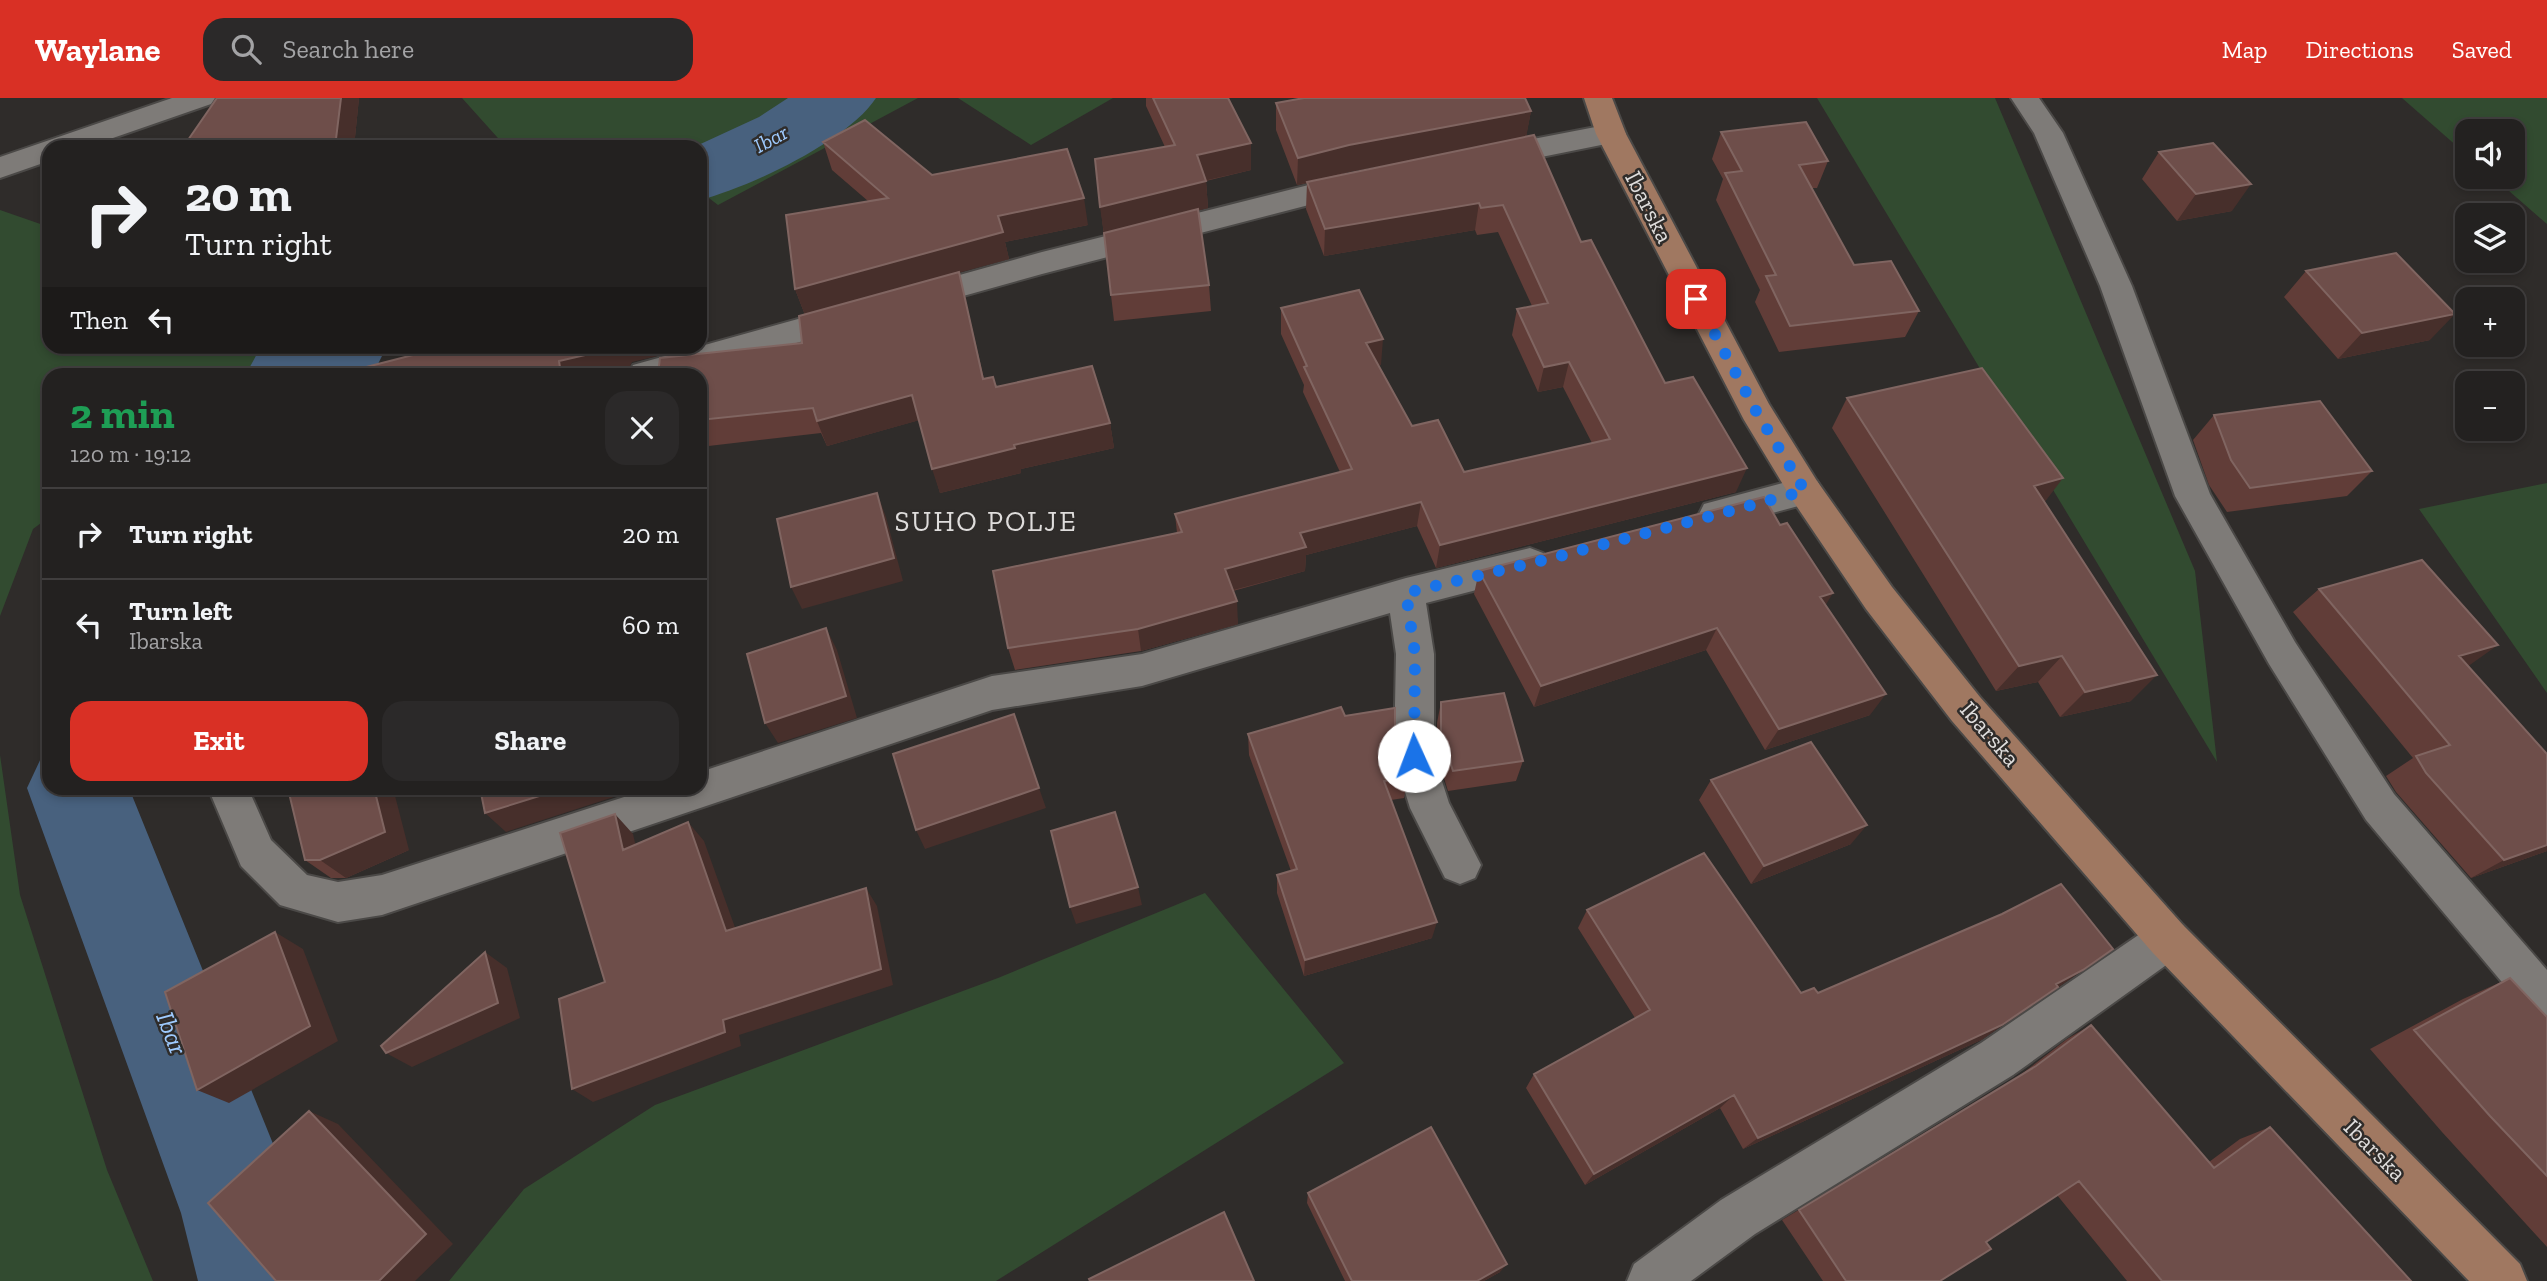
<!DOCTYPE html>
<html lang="en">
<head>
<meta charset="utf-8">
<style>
	:root { --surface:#232120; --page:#2b2929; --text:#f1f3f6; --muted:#a3a3a5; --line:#403e3e; --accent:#d93025 }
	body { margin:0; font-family:"Zilla Slab",serif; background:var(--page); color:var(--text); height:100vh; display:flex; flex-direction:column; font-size:26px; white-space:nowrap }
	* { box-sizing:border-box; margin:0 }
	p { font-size:23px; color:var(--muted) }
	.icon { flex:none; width:38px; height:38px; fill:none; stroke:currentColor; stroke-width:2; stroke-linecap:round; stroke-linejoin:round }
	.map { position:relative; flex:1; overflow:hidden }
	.sheet { position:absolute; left:42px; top:270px; width:665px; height:427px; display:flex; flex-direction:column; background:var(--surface); border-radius:21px; box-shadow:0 4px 10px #0003,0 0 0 2px var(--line) }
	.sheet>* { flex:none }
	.hud { position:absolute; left:42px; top:42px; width:665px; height:214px; border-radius:21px; box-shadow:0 4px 10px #0003,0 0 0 2px var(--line); background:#232120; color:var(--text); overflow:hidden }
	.buttons { position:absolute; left:2455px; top:21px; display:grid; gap:14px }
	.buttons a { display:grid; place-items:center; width:70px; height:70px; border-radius:14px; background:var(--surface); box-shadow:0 4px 10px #0003,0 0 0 2px var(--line); font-size:35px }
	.pin { position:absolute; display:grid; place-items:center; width:60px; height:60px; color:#fff; margin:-30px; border-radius:14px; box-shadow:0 4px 10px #0006 }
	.me { position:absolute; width:77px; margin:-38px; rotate:358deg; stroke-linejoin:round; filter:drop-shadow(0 0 5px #0008) }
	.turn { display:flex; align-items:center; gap:24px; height:147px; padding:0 28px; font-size:32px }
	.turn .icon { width:91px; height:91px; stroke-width:2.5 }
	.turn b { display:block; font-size:49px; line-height:60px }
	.then { display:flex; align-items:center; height:66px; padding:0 28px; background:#0003; gap:14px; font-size:26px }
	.round { display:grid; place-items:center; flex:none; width:74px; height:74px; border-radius:21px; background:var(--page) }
	.headline { display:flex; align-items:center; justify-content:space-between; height:119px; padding:0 28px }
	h1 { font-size:42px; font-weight:700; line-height:52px; color:#1e9e55 }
	.action { display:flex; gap:14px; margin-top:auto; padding:14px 28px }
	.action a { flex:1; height:80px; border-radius:21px; background:var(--accent); color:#fff; font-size:28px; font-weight:700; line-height:80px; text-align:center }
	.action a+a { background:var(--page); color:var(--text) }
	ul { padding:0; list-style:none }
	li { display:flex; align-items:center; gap:21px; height:91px; padding:0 28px; border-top:2px solid var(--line) }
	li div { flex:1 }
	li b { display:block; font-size:26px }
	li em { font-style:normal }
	header { display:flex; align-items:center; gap:42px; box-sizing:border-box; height:98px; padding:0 35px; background:var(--accent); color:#fff }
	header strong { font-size:33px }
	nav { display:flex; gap:38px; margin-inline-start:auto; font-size:24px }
	.search { width:490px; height:63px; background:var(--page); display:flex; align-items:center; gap:18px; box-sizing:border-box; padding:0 24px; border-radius:21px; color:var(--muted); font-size:26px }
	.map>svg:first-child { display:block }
	.green { fill:#324b30 }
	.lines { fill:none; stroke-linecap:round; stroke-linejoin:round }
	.river { fill:#48617e; fill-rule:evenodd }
	.minor-casing { stroke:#4b4947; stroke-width:4 }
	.primary-casing { stroke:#4b4947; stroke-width:4 }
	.minor { fill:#7e7b78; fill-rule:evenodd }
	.primary { fill:#a07861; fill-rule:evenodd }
	.wall { fill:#613d38; fill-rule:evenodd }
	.shaded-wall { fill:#472f2b }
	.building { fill:#6e4e4a; stroke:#806561; stroke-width:2 }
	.route { stroke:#1a73e8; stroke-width:12; stroke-dasharray:0 21.6 }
	.labels { text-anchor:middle; stroke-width:5; stroke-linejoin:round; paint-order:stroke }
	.far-water-label { font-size:21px; font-style:italic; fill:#9fcbff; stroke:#2f2c2a }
	.street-label { font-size:24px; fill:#dfdddc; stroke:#2f2c2a }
	.water-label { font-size:26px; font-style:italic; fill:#9fcbff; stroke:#2f2c2a }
	.quarter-label { font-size:28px; letter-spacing:2px; fill:#dfdddc; stroke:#2f2c2a }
</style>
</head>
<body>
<header>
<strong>Waylane</strong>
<div class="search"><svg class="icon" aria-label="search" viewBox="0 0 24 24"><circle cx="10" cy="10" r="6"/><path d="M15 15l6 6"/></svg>Search here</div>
<nav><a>Map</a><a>Directions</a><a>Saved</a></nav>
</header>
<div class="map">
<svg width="2547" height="1183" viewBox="0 0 2547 1183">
	<rect width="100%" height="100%" fill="#2f2c2a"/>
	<path class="green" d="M 462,0 L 812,0 L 763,32 L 700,57 L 700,49 L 506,49 Z
		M 867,0 L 918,0 L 718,107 L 705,97 Z
		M 958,0 L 1113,0 L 1031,47 Z
		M 1817,0 L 1995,0 L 2195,473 L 2217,664 Z
		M 2402,0 L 2547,0 L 2547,126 L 2493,79 L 2513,79 L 2513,33 L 2468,33 L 2467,57 Z
		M 0,112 L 49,129 L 49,248 L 307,249 L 258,276 L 49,276 L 49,419 L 33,431 L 0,518 Z
		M 2547,385 L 2547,595 L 2419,411 Z
		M 0,657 L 20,797 L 107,1072 L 153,1183 L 0,1183 Z
		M 1205,795 L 1344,965 L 996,1183 L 449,1183 L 524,1091 L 655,1007 L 998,880 Z"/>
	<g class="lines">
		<path class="river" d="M 788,0 L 876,0 C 848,43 750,89 700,102 L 700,49 L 694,49 L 759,19 Z
			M 269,248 L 387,248 L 376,270 L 362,276 L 246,276 L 258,254 Z
			M 49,655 L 49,690 L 129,690 L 301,1115 L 320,1183 L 198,1183 L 181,1115 L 27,690 L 42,658 Z"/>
		<g class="minor-casing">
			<path id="minor" d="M 172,0 L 215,0 L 211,6 L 87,49 L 49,49 L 49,63 L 0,80 L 0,59 Z
				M 2011,0 L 2039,0 L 2063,35 L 2132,188 L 2210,396 L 2295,544 L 2394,696 L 2547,872 L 2547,926 L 2532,920 L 2366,722 L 2269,566 L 2175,398 L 2100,188 L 2034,35 Z
				M 1611,26 L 1621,29 L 1626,36 L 1621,43 L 1487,70 L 1477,67 L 1472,60 L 1477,53 L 1487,50 Z
				M 1356,75 L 1367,78 L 1371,85 L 1367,92 L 1042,176 L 913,212 L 902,209 L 897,201 L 902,193 L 1042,154 Z
				M 852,206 L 863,210 L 868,218 L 863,226 L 687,276 L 628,276 L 633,267 Z
				M 1805,379 L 1817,383 L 1823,393 L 1817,403 L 1717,430 L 1704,426 L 1699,416 L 1704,406 Z
				M 1530,450 L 1543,455 L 1548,465 L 1543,475 L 1426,505 L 1434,556 L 1434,658 L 1449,705 L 1481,767 L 1475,780 L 1460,786 L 1445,780 L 1410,710 L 1394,658 L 1396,556 L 1390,515 L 1142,588 L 992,612 L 382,817 L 338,824 L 280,807 L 241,768 L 208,690 L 248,690 L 271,742 L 307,777 L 338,784 L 382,777 L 652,690 L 700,690 L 700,674 L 992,578 L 1142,556 L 1406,480 Z
				M 2168,821 L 2183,827 L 2189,841 L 2183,855 L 2013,977 L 1755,1136 L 1691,1183 L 1627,1183 L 1634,1166 L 1721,1102 L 1981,945 L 2153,827 Z"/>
		</g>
		<g class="primary-casing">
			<path id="primary" d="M 1584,0 L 1612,0 L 1626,36 L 1769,306 L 1817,383 L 1892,489 L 1980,599 L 2183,827 L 2520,1166 L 2527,1183 L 2469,1183 L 2153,855 L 1952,623 L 1866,511 L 1793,403 L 1744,322 L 1596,36 Z"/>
		</g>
		<use href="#minor" class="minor"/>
		<use href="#primary" class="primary"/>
	</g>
	<path class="wall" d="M 359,0 L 354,49 L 194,49 L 188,42 Z
		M 1146,0 L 1228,0 L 1251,72 L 1206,83 L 1208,110 L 1198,112 L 1209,187 L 1211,213 L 1114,223 L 1095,61 L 1165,49 L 1146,8 Z
		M 1276,5 L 1531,13 L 1526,38 L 1581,144 L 1665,285 L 1736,394 L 1436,470 L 1417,428 L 1306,457 L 1305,473 L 1233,493 L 1238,526 L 1141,553 L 1015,572 L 1008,550 L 1177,435 L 1175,416 L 1340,374 L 1303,294 L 1304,287 L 1281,236 L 1281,210 L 1381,267 L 1378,267 L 1412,328 L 1464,374 L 1592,345 L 1563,289 L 1538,294 L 1512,237 L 1517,211 L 1532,208 L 1498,134 L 1477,137 L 1475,132 L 1324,158 L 1306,111 L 1307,85 L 1297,87 L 1276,32 ZM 1409,62 L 1331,79 L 1348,74 Z
		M 1721,34 L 1828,63 L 1817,90 L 1812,90 L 1854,167 L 1919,213 L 1905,239 L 1779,254 L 1755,204 L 1760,192 L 1716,102 L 1723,81 L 1712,61 Z
		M 823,44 L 932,77 L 1088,127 L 1005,144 L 1009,161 L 959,174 L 984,281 L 996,289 L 1110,325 L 1114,350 L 1021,371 L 1021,375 L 940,395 L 919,322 L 827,348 L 821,335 L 700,349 L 700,276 L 802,245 L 805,217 L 795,191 L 868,103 L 832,72 Z
		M 2159,54 L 2232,113 L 2177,123 L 2142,81 Z
		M 2306,173 L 2430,242 L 2338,261 L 2284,199 Z
		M 1847,300 L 2045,405 L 2131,603 L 2060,619 L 2038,584 L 1996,593 L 1832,330 Z
		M 2214,317 L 2372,373 L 2347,398 L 2227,414 L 2209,387 L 2193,342 Z
		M 1479,473 L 1826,507 L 1870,617 L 1765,652 L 1706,552 L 1534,609 L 1474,496 Z
		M 2319,491 L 2468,568 L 2547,753 L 2471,780 L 2396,694 L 2386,678 L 2413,660 L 2293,514 Z
		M 1441,604 L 1523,663 L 1516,683 L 1448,693 L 1437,658 L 1437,625 Z
		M 1248,636 L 1395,638 L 1408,680 L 1404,700 L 1391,702 L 1432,840 L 1304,878 L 1277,795 L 1277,777 L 1291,773 L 1249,657 Z
		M 1711,682 L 1851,746 L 1751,786 L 1699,702 Z
		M 409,752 L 346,780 L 331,780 L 305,762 Z
		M 1587,812 L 1801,895 L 1818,895 L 2113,851 L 1981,942 L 1743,1051 L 1720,1010 L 1585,1087 L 1526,990 L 1534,976 L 1635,920 L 1578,830 Z
		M 2510,880 L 2547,919 L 2547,1149 L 2442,1034 L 2370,951 L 2463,901 Z
		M 2091,927 L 2209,1064 L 2240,1041 L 2270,1029 L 2411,1183 L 2127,1183 L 2057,1097 L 1986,1144 L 1940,1183 L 1823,1183 L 1782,1122 L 2014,982 L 2067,941 Z
		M 1308,1095 L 1500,1174 L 1484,1183 L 1345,1183 L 1307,1105 Z"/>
	<path class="shaded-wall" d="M 341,0 L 359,0 L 354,49 L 335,49 Z
		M 1531,13 L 1526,40 L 1348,74 L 1297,87 L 1298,60 L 1349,47 Z
		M 1251,45 L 1251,72 L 1199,84 L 1197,57 Z
		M 1206,83 L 1208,110 L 1104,136 L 1100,109 Z
		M 2251,86 L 2232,113 L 2177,123 L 2196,96 Z
		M 1084,100 L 1088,127 L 1005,144 L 1009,161 L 805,217 L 795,191 L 998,118 Z
		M 1479,105 L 1475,132 L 1324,158 L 1325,131 Z
		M 2455,216 L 2430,242 L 2338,261 L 2362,235 Z
		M 1383,241 L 1381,267 L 1364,271 L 1366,245 Z
		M 613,248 L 660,248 L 662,257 L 632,264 L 626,276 L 561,276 L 559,263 Z
		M 1569,264 L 1563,289 L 1538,294 L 1544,269 Z
		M 912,297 L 920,322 L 827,348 L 817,323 Z
		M 1110,325 L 1114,350 L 1021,371 L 1021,375 L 940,395 L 932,371 L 1014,347 Z
		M 1747,370 L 1736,394 L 1436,470 L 1440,447 Z
		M 2063,380 L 2041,409 L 2034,388 Z
		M 877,395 L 886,419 L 903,483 L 802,511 L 791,489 Z
		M 1421,404 L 1417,428 L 1306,457 L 1305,473 L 1226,494 L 1225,471 L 1300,435 Z
		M 1833,495 L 1819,518 L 1820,499 Z
		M 1237,503 L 1238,526 L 1141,553 L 1138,531 Z
		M 826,530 L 837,552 L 857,620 L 778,645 L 765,625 Z
		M 1717,530 L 1706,552 L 1534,609 L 1541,588 Z
		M 2498,547 L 2467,569 L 2459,558 Z
		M 2062,558 L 2038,584 L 1996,593 L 2019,568 Z
		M 2157,577 L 2131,603 L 2060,619 L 2085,594 Z
		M 1886,596 L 1870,617 L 1765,652 L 1779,631 Z
		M 374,690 L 393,690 L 409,752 L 346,780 L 320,762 Z
		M 565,690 L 622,690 L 623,696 L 506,734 L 485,715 Z
		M 1039,690 L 1046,710 L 925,751 L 916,732 Z
		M 615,716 L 633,736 L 641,771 L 623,752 Z
		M 688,724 L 704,743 L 742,849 L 726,833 Z
		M 1867,727 L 1851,746 L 1751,786 L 1764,768 Z
		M 2547,747 L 2547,753 L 2471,780 L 2504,762 Z
		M 1138,789 L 1142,807 L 1076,826 L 1070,809 Z
		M 866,790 L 877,808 L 893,887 L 739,937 L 741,948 L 593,1004 L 572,991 L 723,922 Z
		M 1437,824 L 1432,840 L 1304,878 L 1305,862 Z
		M 275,834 L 303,851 L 338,943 L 229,1005 L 197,992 Z
		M 485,854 L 507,870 L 520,920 L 412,969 L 386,955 Z
		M 2083,872 L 2060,888 L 2033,901 L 2056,886 Z
		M 2058,889 L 1981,942 L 1743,1051 L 1758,1040 Z
		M 1734,997 L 1720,1010 L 1585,1087 L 1594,1076 Z
		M 309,1013 L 338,1026 L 453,1146 L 415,1183 L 379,1183 Z
		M 1507,1166 L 1500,1174 L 1484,1183 L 1477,1183 Z"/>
	<path class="building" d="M 217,0 L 341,0 L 335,49 L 245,49 L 246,44 L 188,42 Z
		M 1153,0 L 1228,0 L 1251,45 L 1197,57 L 1206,83 L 1100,109 L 1095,61 L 1175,47 Z
		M 1304,0 L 1525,0 L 1531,13 L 1349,47 L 1298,60 L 1276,5 Z
		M 865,22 L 932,77 L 1067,51 L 1084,100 L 998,118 L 1003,134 L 795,191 L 786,117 L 888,100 L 823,44 Z
		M 1806,24 L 1828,63 L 1799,67 L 1854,167 L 1891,163 L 1919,213 L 1790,228 L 1766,178 L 1776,177 L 1725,75 L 1742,73 L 1721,34 Z
		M 1534,37 L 1581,144 L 1591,142 L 1665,285 L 1693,279 L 1747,370 L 1440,447 L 1421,404 L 1300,435 L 1306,449 L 1225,471 L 1237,503 L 1138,531 L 1008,550 L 993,473 L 1182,434 L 1175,416 L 1352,371 L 1304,269 L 1307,268 L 1281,210 L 1359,192 L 1383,241 L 1366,245 L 1412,328 L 1438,322 L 1464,374 L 1610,341 L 1569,264 L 1544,269 L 1517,211 L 1548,205 L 1503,107 L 1481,110 L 1479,105 L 1325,131 L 1307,84 Z
		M 2213,45 L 2251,86 L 2196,96 L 2159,54 Z
		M 1198,111 L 1209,187 L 1111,197 L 1104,135 Z
		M 2396,155 L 2455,216 L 2362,235 L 2306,173 Z
		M 959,174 L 983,281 L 993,279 L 996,289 L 1092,268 L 1110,325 L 1014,347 L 1015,350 L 932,371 L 912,297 L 817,323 L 813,310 L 700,322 L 700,276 L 658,276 L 660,260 L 802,245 L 799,218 Z
		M 448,248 L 613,248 L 611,251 L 559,263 L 561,276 L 339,276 Z
		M 1982,270 L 2063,380 L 2034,388 L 2157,577 L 2085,594 L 2062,558 L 2019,568 L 1847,300 Z
		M 2320,303 L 2372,373 L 2250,390 L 2231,362 L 2214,317 Z
		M 877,395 L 894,460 L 791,489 L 777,421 Z
		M 1764,399 L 1780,427 L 1787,425 L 1833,495 L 1820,499 L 1886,596 L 1779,631 L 1717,530 L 1541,588 L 1479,473 Z
		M 2422,462 L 2498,547 L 2459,558 L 2547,656 L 2547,747 L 2504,762 L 2426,675 L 2416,658 L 2450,647 L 2319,491 Z
		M 826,530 L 846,598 L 765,625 L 747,556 Z
		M 1504,595 L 1523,663 L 1453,673 L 1441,637 L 1441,604 Z
		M 1341,609 L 1345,618 L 1395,610 L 1395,638 L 1408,680 L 1384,683 L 1437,824 L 1305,862 L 1277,777 L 1297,771 L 1248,636 Z
		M 1014,616 L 1039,690 L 916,732 L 893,656 Z
		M 1811,644 L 1867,727 L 1764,768 L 1711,682 Z
		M 303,690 L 374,690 L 385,734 L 320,762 L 305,762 L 289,695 Z
		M 480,690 L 565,690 L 485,715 Z
		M 1115,714 L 1138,789 L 1070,809 L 1051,733 Z
		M 615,716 L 623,752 L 688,724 L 726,833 L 866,790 L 881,871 L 723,922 L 725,934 L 572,991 L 559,901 L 605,884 L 560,735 Z
		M 1704,755 L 1801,895 L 1814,890 L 1818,895 L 2002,816 L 2061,786 L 2113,851 L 2083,872 L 2056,886 L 2058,889 L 2002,927 L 1758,1040 L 1734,997 L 1594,1076 L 1534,976 L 1650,912 L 1587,812 Z
		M 275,834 L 310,928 L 197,992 L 165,894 Z
		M 485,854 L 498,905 L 386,955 L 381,948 Z
		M 2510,880 L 2547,919 L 2547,1078 L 2490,1018 L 2414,932 Z
		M 2091,927 L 2214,1070 L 2270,1029 L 2411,1183 L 2162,1183 L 2079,1083 L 1986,1144 L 1991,1151 L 1940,1183 L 1846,1183 L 1799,1112 L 2036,968 Z
		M 309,1013 L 426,1136 L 379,1183 L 276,1183 L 208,1105 Z
		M 1431,1029 L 1507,1166 L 1477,1183 L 1352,1183 L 1308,1095 Z
		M 1224,1114 L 1254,1183 L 1090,1183 L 1089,1181 Z"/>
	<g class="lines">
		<path class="route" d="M 1414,658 L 1415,556 L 1406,495 L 1552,460 L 1805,393 L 1756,313 L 1696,201"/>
	</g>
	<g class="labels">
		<g class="far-water-label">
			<text transform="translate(771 41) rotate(-28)" y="7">Ibar</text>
		</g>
		<g class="street-label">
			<text transform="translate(1649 109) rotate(63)" y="8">Ibarska</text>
			<text transform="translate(1990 636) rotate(49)" y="8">Ibarska</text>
			<text transform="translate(2375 1052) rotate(45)" y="8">Ibarska</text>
		</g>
		<g class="water-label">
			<text transform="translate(172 935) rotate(69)" y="9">Ibar</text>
		</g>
		<g class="quarter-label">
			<text x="986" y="433">SUHO POLJE</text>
		</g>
	</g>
</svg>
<div class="buttons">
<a><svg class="icon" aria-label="sound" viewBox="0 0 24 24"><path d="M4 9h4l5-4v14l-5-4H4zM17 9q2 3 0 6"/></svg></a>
<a><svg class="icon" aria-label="layers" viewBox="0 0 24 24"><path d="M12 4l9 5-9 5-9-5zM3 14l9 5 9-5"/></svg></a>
<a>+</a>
<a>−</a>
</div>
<div class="pin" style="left:1696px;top:201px;background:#d93025"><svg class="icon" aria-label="arrive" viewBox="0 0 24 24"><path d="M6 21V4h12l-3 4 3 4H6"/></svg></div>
<svg class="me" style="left:1414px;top:658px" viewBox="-20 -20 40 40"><circle r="19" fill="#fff"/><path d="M0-13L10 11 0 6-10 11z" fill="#1a73e8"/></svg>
<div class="hud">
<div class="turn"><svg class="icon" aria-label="right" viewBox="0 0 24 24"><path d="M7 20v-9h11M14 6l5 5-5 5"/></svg><div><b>20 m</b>Turn right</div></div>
<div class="then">Then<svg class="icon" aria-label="left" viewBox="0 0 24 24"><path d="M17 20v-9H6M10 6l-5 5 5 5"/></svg></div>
</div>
<section class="sheet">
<div class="headline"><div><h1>2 min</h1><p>120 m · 19:12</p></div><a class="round"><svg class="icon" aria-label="close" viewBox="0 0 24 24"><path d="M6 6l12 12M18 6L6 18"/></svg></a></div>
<ul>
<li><svg class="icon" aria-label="right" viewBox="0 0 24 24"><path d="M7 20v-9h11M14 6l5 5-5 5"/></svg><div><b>Turn right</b></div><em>20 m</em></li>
<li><svg class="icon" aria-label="left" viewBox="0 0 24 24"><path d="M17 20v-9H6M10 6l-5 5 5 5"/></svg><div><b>Turn left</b><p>Ibarska</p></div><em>60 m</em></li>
</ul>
<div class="action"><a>Exit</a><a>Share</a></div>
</section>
</div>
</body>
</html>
